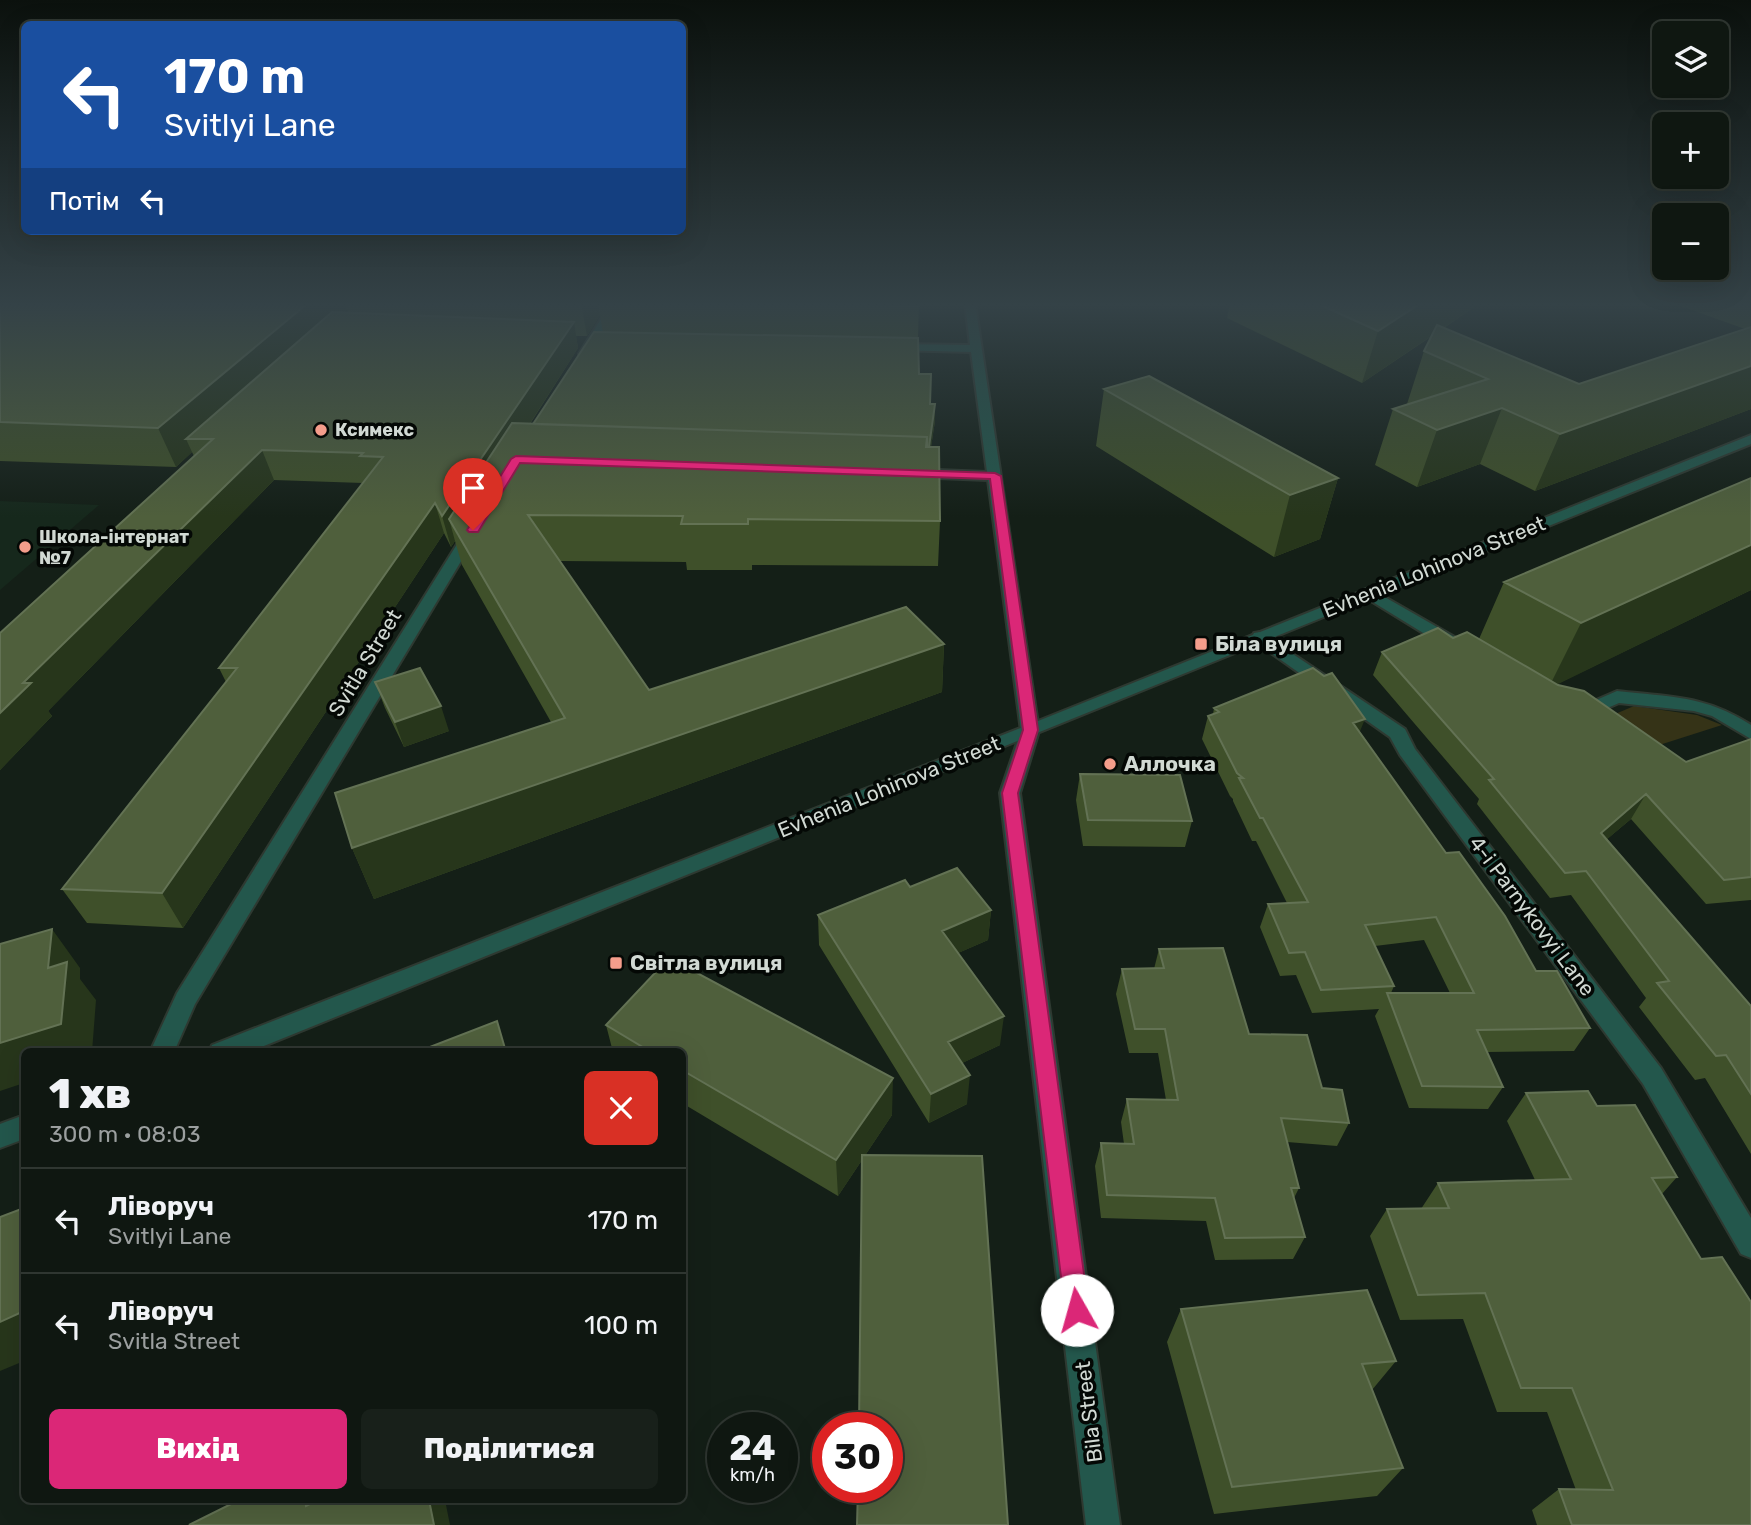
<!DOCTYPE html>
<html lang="uk">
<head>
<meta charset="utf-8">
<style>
	:root { --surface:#0f1711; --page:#18201a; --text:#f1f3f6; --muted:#9b9f9f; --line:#2f3631; --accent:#db2777 }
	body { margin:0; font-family:Rubik,sans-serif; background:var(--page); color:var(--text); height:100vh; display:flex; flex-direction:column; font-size:26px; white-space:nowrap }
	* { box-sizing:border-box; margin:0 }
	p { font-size:23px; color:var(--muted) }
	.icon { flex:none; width:38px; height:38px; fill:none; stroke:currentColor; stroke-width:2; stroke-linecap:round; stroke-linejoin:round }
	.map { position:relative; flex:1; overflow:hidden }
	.details { position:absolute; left:21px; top:1048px; width:665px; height:455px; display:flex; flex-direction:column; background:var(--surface); border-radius:10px; box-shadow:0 7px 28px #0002,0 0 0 2px var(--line) }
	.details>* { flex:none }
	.guide { position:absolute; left:21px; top:21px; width:665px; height:214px; border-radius:10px; box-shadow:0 7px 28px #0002,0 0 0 2px var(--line); background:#1a4fa0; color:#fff; overflow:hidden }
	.controls { position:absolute; left:1652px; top:21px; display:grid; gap:14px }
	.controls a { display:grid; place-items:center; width:77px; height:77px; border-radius:10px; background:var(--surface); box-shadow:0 7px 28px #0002,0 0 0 2px var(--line); font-size:35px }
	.speed { position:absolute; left:707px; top:1412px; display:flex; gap:14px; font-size:35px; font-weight:700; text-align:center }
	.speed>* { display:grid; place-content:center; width:91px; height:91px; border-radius:50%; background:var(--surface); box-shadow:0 7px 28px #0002,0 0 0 2px var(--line); line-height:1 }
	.speed small { font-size:18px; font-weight:400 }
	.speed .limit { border:10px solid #d22; background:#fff; color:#111 }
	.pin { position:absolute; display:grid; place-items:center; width:60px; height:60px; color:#fff; margin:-72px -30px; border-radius:50% 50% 50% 0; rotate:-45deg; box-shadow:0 0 7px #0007 }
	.pin .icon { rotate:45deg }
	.me { position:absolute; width:77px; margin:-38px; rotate:353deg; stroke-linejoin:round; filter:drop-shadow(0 0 5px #0008) }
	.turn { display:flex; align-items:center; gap:24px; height:147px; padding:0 28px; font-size:32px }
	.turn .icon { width:91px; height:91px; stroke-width:2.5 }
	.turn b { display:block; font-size:49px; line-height:60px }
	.then { display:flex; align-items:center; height:66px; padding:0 28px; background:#0003; gap:14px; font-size:26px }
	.round { display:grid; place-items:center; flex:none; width:74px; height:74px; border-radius:10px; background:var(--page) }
	.overview { display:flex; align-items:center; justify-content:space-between; height:119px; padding:0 28px }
	h1 { font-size:42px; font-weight:800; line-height:52px }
	.action { display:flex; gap:14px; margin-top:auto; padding:14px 28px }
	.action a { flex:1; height:80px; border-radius:10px; background:var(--accent); color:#fff; font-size:28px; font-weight:800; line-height:80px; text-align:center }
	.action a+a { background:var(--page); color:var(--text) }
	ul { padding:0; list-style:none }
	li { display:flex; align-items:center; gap:21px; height:105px; padding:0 28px; border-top:2px solid var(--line) }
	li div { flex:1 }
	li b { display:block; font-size:26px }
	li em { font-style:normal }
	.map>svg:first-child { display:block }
	.built { fill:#16281c }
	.green { fill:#353317 }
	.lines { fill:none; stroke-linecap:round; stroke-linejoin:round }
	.minor-casing { stroke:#2e3931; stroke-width:4 }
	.tertiary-casing { stroke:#2e3931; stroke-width:4 }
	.minor { fill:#23574c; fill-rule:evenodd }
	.tertiary { fill:#23574c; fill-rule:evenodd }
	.wall { fill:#3f502a; fill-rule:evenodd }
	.shaded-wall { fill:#27361b }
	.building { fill:#4f5f3c; stroke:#637254; stroke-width:2 }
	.route { fill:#db2777; stroke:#8e194d; stroke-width:2 }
	.poi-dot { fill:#f49d8b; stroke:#040805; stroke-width:2.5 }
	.labels { text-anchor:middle; stroke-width:7; stroke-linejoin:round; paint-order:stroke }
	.far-poi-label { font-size:18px; font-weight:bold; fill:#d1d9d3; stroke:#040805; text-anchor:start }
	.street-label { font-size:21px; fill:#d1d9d3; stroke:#040805 }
	.poi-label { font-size:21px; font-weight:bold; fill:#d1d9d3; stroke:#040805; text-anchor:start }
</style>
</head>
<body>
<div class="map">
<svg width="1751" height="1525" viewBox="0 0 1751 1525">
	<rect width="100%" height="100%" fill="#141f17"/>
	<path class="built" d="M 0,501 L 99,505 L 0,590 Z"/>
	<path class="green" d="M 1634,706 L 1697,715 L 1722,725 L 1628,755 L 1587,726 Z"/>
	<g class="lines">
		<g class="minor-casing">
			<path id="minor" d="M 611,303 L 622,303 L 589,356 L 581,356 L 579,354 Z
				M 965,303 L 975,303 L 1039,731 L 1020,793 L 1120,1525 L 1086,1525 L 1000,793 L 1021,731 L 988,480 L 913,477 L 906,473 L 913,469 L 987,472 L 971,352 L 894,350 L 888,347 L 894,344 L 970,345 Z
				M 471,529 L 478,533 L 195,1004 L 174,1052 L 150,1052 L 177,993 L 464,533 Z
				M 1369,588 L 1458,639 L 1461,643 L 1458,647 L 1446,647 L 1363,596 L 1363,590 Z
				M 1260,632 L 1405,729 L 1415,749 L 1661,1068 L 1751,1218 L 1751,1258 L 1741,1254 L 1643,1084 L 1400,755 L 1390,737 L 1254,641 L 1252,637 L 1254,633 Z
				M 1617,691 C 1670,697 1705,695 1751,725 L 1751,739 L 1712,716 L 1694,711 L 1619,703 L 1589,716 L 1575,712 L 1572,708 L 1575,704 L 1587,704 Z"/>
		</g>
		<g class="tertiary-casing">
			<path id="tertiary" d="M 1751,435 L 1751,444 L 249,1052 L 209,1052 L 212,1045 L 1023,727 Z
				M 24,1115 L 24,1139 L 0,1148 L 0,1124 Z"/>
		</g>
		<use href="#minor" class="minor"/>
		<use href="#tertiary" class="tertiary"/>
	</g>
	<path class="wall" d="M 0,303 L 919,303 L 918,338 L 919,374 L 930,404 L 935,404 L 935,421 L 931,447 L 940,521 L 938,566 L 752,565 L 752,570 L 687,570 L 686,562 L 560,561 L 649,690 L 944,644 L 942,692 L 374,899 L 352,848 L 551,722 L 462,565 L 455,541 L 451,547 L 444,533 L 183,928 L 87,923 L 62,889 L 226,682 L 219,668 L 363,483 L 274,480 L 48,711 L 52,716 L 0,770 L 0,633 L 194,456 L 192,452 L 176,467 L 0,461 ZM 600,315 L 603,333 L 533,424 L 530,424 L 578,348 L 576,336 L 587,336 Z
		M 1230,303 L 1480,303 L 1444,328 L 1579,384 L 1745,329 L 1672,303 L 1751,303 L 1751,409 L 1535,491 L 1480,464 L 1417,487 L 1375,465 L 1393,409 L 1407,404 L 1424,351 L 1432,336 L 1362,383 L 1227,318 Z
		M 1104,389 L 1338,478 L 1320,539 L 1274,557 L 1096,446 Z
		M 1751,478 L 1751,590 L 1557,684 L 1686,762 L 1751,739 L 1751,900 L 1706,904 L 1631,819 L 1607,839 L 1751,1006 L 1751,1154 L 1705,1078 L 1695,1080 L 1639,1007 L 1646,998 L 1571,895 L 1550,898 L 1477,804 L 1479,799 L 1373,675 L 1382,652 L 1453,638 L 1479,639 L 1504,582 Z
		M 375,682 L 449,731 L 404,747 L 385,708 Z
		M 1214,708 L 1360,732 L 1446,853 L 1536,971 L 1590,1028 L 1574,1051 L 1487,1052 L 1503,1087 L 1488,1109 L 1409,1108 L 1375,1016 L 1379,1009 L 1312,1013 L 1296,975 L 1280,976 L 1260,927 L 1268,904 L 1287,903 L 1256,841 L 1252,841 L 1233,801 L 1233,799 L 1230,796 L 1202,739 L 1208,716 L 1213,714 ZM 1424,940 L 1450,993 L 1391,993 L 1394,986 L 1375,946 Z
		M 1080,774 L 1192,821 L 1185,847 L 1083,846 L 1076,800 Z
		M 910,887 L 991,910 L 988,940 L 958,953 L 1000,1045 L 962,1063 L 967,1104 L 929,1123 L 819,945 L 818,915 Z
		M 1159,949 L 1249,1034 L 1322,1088 L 1349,1123 L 1337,1146 L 1287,1142 L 1299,1188 L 1294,1198 L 1305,1237 L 1293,1259 L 1215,1260 L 1206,1221 L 1101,1218 L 1095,1166 L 1101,1143 L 1124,1144 L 1121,1122 L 1127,1099 L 1166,1100 L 1158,1053 L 1129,1053 L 1116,994 L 1122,969 L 1154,969 Z
		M 606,1025 L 892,1115 L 838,1196 L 682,1103 L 682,1052 L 613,1052 Z
		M 1526,1093 L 1597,1106 L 1677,1177 L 1662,1194 L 1751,1525 L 1537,1525 L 1532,1510 L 1559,1489 L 1576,1490 L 1547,1412 L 1497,1412 L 1463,1319 L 1400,1320 L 1370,1236 L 1387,1209 L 1421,1209 L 1438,1183 L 1535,1180 L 1507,1121 Z
		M 1181,1309 L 1396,1361 L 1372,1390 L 1403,1468 L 1377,1496 L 1214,1514 L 1167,1342 Z"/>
	<path class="shaded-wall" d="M 308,303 L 345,303 L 348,313 L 186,439 L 192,452 L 176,467 L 158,428 Z
		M 581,303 L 598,303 L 600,315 L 587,336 Z
		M 1421,303 L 1480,303 L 1362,383 L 1378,331 Z
		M 574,322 L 578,348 L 458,536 L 449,519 L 455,541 L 451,547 L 442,516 Z
		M 1751,366 L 1751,409 L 1535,491 L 1560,434 Z
		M 935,404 L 935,421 L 928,467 L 929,449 Z
		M 1502,408 L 1480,464 L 1417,487 L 1437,430 Z
		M 262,450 L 274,480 L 48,711 L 52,716 L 0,770 L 0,713 L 23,683 Z
		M 1338,478 L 1320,539 L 1274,557 L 1290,495 Z
		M 435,503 L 444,533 L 183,928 L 162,893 Z
		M 1751,545 L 1751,590 L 1548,689 L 1581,623 Z
		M 944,644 L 942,692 L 374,899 L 352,848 Z
		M 441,706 L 449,731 L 404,747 L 395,722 Z
		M 1365,719 L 1356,741 L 1353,723 Z
		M 1646,794 L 1631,819 L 1586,857 L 1601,833 Z
		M 991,910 L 988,940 L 940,961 L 942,931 Z
		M 52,929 L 80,968 L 80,979 L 96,1000 L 92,1052 L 24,1052 L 24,1083 L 0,1091 L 0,1043 L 48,968 Z
		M 1004,1016 L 1000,1045 L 946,1071 L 948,1042 Z
		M 970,1075 L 967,1104 L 929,1123 L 931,1094 Z
		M 893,1078 L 892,1115 L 838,1196 L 836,1160 Z
		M 24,1311 L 24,1361 L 0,1371 L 0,1322 Z
		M 305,1500 L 327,1500 L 306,1506 Z
		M 429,1500 L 445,1500 L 450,1525 L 434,1525 Z"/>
	<path class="building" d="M 0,303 L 308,303 L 158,428 L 0,422 Z
		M 698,303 L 919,303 L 919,306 Z
		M 1316,303 L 1421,303 L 1378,331 Z
		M 332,312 L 574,322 L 442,516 L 435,503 L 162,893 L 62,889 L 237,668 L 219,668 L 383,457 L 360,456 L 363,453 L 262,450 L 23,683 L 31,683 L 0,713 L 0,633 L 213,439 L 186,439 Z
		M 1437,325 L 1579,384 L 1751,327 L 1751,366 L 1560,434 L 1502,408 L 1437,430 L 1393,409 L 1488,379 L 1424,351 Z
		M 594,332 L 918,338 L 919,374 L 931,374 L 930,404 L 935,404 L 929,447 L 927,447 L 927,437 L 533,424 Z
		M 1149,376 L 1338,478 L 1290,495 L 1104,389 Z
		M 512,423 L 927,437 L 926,447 L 939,447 L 940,521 L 748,519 L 748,524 L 681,524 L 683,516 L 528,515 L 649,690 L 906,607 L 944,644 L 352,848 L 335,793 L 565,718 L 449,519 Z
		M 1751,478 L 1751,545 L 1581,623 L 1504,582 Z
		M 1438,628 L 1453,638 L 1467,632 L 1558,685 L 1584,691 L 1686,762 L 1751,739 L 1751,877 L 1724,880 L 1646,794 L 1601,833 L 1751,1006 L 1751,1094 L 1726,1055 L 1716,1056 L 1657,983 L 1669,981 L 1586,871 L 1565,873 L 1489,780 L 1494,779 L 1382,652 Z
		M 420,668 L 441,706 L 395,722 L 375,682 Z
		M 1313,668 L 1324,676 L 1332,673 L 1365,719 L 1353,723 L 1446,853 L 1459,852 L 1505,916 L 1536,971 L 1557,971 L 1590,1028 L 1477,1030 L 1503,1087 L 1422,1086 L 1387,993 L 1474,993 L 1436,917 L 1365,925 L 1394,986 L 1321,990 L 1305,952 L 1289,953 L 1268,904 L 1308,902 L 1263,818 L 1260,818 L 1239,778 L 1243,778 L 1237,773 L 1208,716 L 1219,712 L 1214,708 Z
		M 1080,774 L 1180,775 L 1192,821 L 1088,820 Z
		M 957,868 L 991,910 L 942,931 L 1004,1016 L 948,1042 L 970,1075 L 931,1094 L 818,915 L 905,880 L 910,887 Z
		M 52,929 L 48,968 L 67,962 L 61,1024 L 0,1043 L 0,944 Z
		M 1223,948 L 1249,1034 L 1307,1035 L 1322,1088 L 1342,1090 L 1349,1123 L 1281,1118 L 1299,1188 L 1291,1188 L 1305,1237 L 1225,1238 L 1215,1198 L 1107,1195 L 1101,1143 L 1134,1144 L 1127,1099 L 1178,1100 L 1165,1029 L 1135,1029 L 1122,969 L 1164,968 L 1159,949 Z
		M 669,958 L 893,1078 L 836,1160 L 682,1070 L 682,1052 L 651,1052 L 606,1025 Z
		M 497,1021 L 506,1052 L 417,1052 Z
		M 1588,1091 L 1597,1106 L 1635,1105 L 1677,1177 L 1652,1178 L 1701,1259 L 1722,1257 L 1751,1302 L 1751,1525 L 1572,1525 L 1559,1489 L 1613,1490 L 1572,1388 L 1521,1388 L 1485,1293 L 1418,1295 L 1387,1209 L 1449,1208 L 1438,1183 L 1571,1179 L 1526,1093 Z
		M 862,1155 L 982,1156 L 1008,1525 L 857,1525 L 858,1488 L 887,1488 L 887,1428 L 859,1428 Z
		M 24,1208 L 24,1311 L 0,1322 L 0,1217 Z
		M 1367,1290 L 1396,1361 L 1362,1364 L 1403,1468 L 1232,1487 L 1181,1309 Z
		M 239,1500 L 305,1500 L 306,1506 L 318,1500 L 429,1500 L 434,1525 L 189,1525 Z"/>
	<linearGradient id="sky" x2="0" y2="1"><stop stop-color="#0b110d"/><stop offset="0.59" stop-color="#344247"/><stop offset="1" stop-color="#344247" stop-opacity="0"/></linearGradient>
	<rect width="1751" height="517" fill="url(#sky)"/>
	<path class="route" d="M 516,456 L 995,473 L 1001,476 L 1038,730 L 1018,793 L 1089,1310 L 1086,1318 L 1077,1322 L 1068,1318 L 1065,1310 L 1002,793 L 1023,730 L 990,479 L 520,463 L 478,532 L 469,532 L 467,530 L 511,459 Z"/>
	<g class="poi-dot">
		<circle cx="321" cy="430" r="7"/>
		<circle cx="25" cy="547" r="7"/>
		<rect x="1194" y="637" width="14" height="14" rx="3.5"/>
		<circle cx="1110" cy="764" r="7"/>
		<rect x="609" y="956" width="14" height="14" rx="3.5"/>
	</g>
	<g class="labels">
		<g class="far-poi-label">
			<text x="335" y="436">Ксимекс</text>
			<text x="39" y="543">Школа-інтернат<tspan x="39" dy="21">№7</tspan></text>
		</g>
		<g class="street-label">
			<text transform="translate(1434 567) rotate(-22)" y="7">Evhenia Lohinova Street</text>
			<text transform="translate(365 663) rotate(-59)" y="7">Svitla Street</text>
			<text transform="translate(889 787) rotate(-22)" y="7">Evhenia Lohinova Street</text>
			<text transform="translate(1532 916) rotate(53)" y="7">4-i Parnykovyi Lane</text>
			<text transform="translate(1089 1412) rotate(-97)" y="7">Bila Street</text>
		</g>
		<g class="poi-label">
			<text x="1215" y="651">Біла вулиця</text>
			<text x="1124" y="771">Аллочка</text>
			<text x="630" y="970">Світла вулиця</text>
		</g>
	</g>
</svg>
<div class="controls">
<a><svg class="icon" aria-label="layers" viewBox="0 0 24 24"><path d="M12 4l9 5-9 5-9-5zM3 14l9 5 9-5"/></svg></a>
<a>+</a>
<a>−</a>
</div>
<div class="speed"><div>24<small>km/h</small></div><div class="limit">30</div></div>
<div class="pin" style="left:473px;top:530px;background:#d93025"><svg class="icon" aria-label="arrive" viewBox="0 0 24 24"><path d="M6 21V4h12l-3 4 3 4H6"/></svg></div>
<svg class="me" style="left:1077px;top:1310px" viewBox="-20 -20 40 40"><circle r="19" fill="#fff"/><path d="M0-13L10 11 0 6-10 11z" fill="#db2777"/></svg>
<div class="guide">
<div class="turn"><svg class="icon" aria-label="left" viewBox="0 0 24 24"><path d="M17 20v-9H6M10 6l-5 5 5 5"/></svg><div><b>170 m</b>Svitlyi Lane</div></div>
<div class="then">Потім<svg class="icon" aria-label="left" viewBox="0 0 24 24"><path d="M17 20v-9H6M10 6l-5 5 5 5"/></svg></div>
</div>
<section class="details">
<div class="overview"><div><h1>1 хв</h1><p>300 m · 08:03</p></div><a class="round" style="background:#d93025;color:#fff"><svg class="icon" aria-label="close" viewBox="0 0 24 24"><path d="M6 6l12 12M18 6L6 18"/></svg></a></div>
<ul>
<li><svg class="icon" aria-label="left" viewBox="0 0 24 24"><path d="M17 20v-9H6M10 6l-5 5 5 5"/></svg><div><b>Ліворуч</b><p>Svitlyi Lane</p></div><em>170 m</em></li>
<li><svg class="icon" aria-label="left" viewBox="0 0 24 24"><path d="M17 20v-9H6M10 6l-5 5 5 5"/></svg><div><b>Ліворуч</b><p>Svitla Street</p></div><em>100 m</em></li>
</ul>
<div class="action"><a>Вихід</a><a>Поділитися</a></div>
</section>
</div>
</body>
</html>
